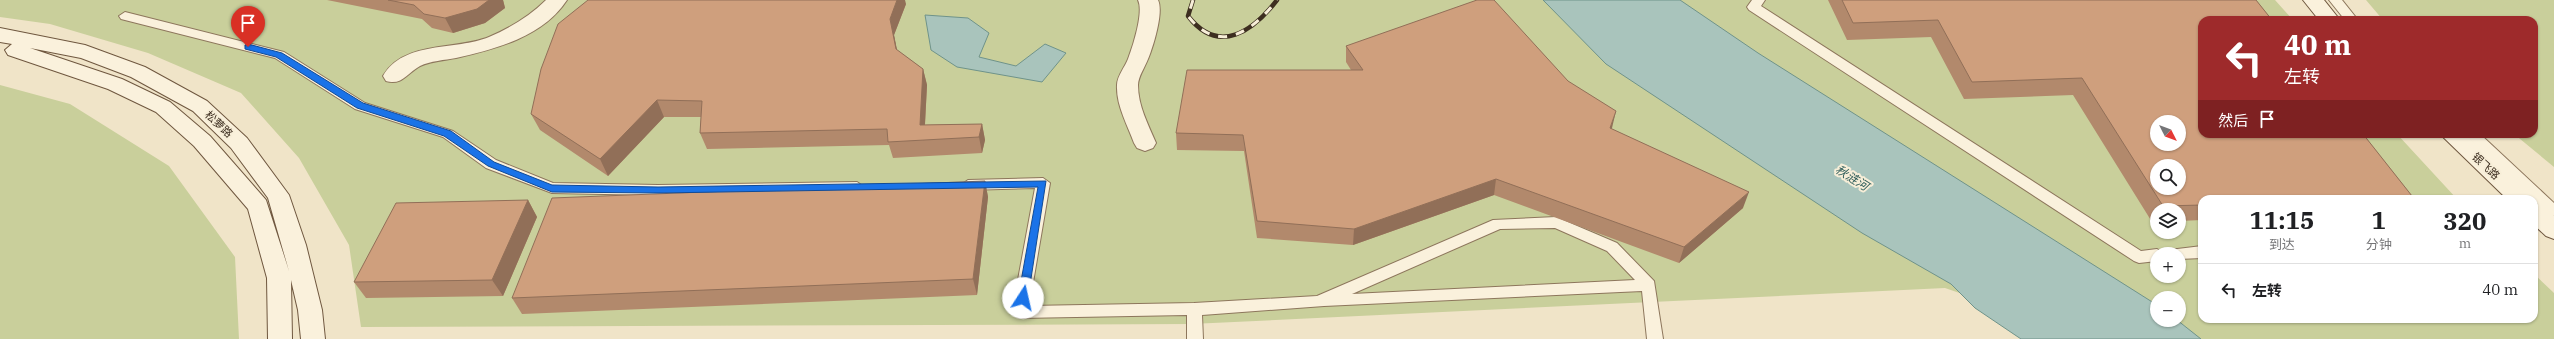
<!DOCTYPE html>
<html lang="zh">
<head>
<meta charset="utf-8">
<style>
	:root { --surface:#fff; --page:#f2f2f2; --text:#202124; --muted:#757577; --line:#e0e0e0 }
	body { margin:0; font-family:"IBM Plex Serif","Noto Sans SC",serif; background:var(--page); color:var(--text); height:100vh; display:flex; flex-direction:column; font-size:15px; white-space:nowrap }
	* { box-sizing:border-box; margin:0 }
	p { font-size:13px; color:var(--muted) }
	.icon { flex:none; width:22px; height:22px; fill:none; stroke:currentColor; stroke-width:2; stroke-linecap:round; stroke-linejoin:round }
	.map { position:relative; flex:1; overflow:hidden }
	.drawer { position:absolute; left:2198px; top:195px; width:340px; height:128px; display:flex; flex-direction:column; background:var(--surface); border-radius:12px; box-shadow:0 1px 3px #0004 }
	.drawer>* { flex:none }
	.hud { position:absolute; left:2198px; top:16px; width:340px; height:122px; border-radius:12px; box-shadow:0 1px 3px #0004; background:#9e2a2b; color:#fff; overflow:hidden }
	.needle { width:26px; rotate:132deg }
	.tools { position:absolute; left:2150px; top:115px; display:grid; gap:8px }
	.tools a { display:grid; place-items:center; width:36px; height:36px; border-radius:50%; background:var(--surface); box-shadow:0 1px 3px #0004; font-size:20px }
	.pin { position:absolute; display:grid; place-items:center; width:34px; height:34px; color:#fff; margin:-41px -17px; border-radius:50% 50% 50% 0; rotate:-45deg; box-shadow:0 0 4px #0007 }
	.pin .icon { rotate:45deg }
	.me { position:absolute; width:44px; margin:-22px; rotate:10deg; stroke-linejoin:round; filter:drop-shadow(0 0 3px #0008) }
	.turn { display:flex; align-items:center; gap:14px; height:84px; padding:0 20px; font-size:18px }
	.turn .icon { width:52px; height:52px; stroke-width:2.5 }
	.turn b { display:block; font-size:28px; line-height:34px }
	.then { display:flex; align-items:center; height:38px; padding:0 20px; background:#0003; gap:8px; font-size:15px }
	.eta { display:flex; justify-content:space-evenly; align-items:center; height:68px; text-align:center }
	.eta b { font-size:24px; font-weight:800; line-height:28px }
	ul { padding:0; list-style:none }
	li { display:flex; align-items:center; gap:12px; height:52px; padding:0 20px; border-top:1px solid var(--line) }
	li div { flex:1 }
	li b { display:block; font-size:15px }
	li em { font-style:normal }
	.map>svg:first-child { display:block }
	.green { fill:#c9cf9b; fill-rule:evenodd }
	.water { fill:#a9c4bc; stroke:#6f938a }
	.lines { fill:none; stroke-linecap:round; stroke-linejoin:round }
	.lane-casing { stroke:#8d765c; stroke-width:2 }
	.street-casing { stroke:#8d765c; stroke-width:2 }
	.secondary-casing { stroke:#6f573f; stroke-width:2 }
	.lane { fill:#faf1dc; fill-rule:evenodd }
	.street { fill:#faf1dc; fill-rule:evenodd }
	.secondary { fill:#faf1dc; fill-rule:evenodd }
	.rail-casing { stroke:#3d2e20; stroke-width:4.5 }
	.rail { stroke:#f7eed8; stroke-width:3; stroke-dasharray:9; stroke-linecap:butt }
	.wall { fill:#b2896c }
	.shaded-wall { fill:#916f58 }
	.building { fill:#cf9f7d; stroke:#916f58; fill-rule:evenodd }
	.route { fill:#1a73e8; stroke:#114b97 }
	.labels { text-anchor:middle; stroke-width:4; stroke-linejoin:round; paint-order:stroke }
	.street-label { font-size:11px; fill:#3d2e20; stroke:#f7eed8 }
	.water-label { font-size:12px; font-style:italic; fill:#2f5d5a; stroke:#f7eed8 }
</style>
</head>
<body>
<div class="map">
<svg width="2554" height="339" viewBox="0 0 2554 339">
	<rect width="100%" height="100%" fill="#f0e4c8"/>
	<path class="green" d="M 0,0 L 2275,0 L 2293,20 L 2202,20 L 2202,134 L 2397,134 L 2457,199 L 2202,199 L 2202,319 L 2534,319 L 2534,274 L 2554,293 L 2554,339 L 2093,339 L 1945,288 L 1191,324 L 361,327 L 349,245 L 299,158 L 241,93 L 148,53 L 50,24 L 0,17 ZM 2157,122 L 2179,122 L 2179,144 L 2157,144 ZM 2157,166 L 2179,166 L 2179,188 L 2157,188 ZM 2157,210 L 2179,210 L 2179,232 L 2157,232 ZM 2157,254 L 2179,254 L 2179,276 L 2157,276 ZM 2157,298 L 2179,298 L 2179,320 L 2157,320 Z
		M 2366,0 L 2554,0 L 2554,167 L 2514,134 L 2534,134 L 2534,20 L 2383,20 Z
		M 0,85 L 70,104 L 169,166 L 235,257 L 239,339 L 0,339 Z"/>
	<path class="water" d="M 1543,0 L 1680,0 L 1758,53 L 2157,305 L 2157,320 L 2177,320 L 2201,339 L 2021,339 L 1975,308 L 1951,284 L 1862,233 L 1606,64 Z
		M 925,15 L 968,18 L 989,33 L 979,57 L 1016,66 L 1045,44 L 1066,53 L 1042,82 L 957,67 L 931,50 Z"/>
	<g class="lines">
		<g class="lane-casing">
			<path id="lane" d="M 1752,0 L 1765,0 L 1761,6 L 2141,251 L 2157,249 L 2164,254 L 2157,254 L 2157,261 L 2139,263 L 2134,261 L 1749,10 L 1747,7 Z
				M 2329,0 L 2342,0 L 2358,20 L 2345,20 Z
				M 125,12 L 284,52 L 365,103 L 453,131 L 496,160 L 553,183 L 658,185 L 857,182 L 864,187 L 857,192 L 658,195 L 552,193 L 486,168 L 443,137 L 355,109 L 275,58 L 121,19 L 119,16 Z
				M 2464,134 L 2480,134 L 2554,203 L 2554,216 L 2549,215 Z
				M 1043,178 L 1050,183 L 1029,306 L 1194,303 L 1317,296 L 1493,220 L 1556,217 L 1617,243 L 1654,281 L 1663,339 L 1647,339 L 1642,291 L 1324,306 L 1202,315 L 1203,339 L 1187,339 L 1187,315 L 1020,318 L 1015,316 L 1012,312 L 1035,188 L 968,190 L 961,185 L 968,180 ZM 1555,228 L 1607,251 L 1635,280 L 1352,294 L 1500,229 Z
				M 2202,246 L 2202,258 L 2179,259 L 2179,254 L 2167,254 L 2169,250 Z"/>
		</g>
		<g class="street-casing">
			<path id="street" d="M 546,0 L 567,0 C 543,37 495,49 456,58 C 445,60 430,61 420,66 C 407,73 402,86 386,81 L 383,76 C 404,40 456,51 489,37 C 510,28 530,16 546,0 Z
				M 1138,0 L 1158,0 C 1164,12 1153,47 1148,59 C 1145,67 1138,77 1138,85 C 1138,106 1148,124 1156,143 L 1153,148 L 1145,151 L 1137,148 L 1134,143 C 1127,124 1116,105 1117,85 C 1117,76 1125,67 1128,59 C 1133,46 1144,12 1138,0 Z"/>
		</g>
		<g class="secondary-casing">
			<path id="secondary" d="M 2303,0 L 2324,0 L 2340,20 L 2319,20 Z
				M 0,28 L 85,45 L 145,67 L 207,101 L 247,138 L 289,195 L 306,245 L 322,310 L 325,339 L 301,339 L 298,310 L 291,280 L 292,339 L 268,339 L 267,278 L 248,209 L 194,146 L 156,112 L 108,89 L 8,55 L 5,50 L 12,44 L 0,42 ZM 30,48 L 81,58 L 131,77 L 193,111 L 231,148 L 268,198 L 289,271 L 266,200 L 210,136 L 170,102 L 122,79 Z
				M 2440,134 L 2465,134 L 2529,193 L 2532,199 L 2507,199 Z
				M 2534,203 L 2542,205 L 2554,216 L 2554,239 L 2546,236 L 2534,225 Z"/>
		</g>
		<use href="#lane" class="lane"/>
		<use href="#street" class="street"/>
		<use href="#secondary" class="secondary"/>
		<g class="rail-casing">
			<path id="rail" d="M 1193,0 L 1188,16 C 1219,56 1253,31 1277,0"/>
		</g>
		<use href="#rail" class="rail"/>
	</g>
	<path class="wall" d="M 327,0 L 503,0 L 505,8 L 485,23 L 453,33 L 432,28 L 422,19 Z
		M 1828,0 L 2256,0 L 2412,196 L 2409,199 L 2202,199 L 2202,220 L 2179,221 L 2179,210 L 2157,210 L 2157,222 L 2152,222 L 2073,95 L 1964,99 L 1931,37 L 1847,40 Z
		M 906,4 L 894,35 L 897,50 L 923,69 L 927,85 L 925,125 L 982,124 L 985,140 L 982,153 L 893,158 L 889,145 L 707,149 L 700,133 L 701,117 L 664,117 L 608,176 L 540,130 L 531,114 Z
		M 1346,46 L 1568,81 L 1612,129 L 1743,208 L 1679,263 L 1494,195 L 1353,245 L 1257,238 L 1244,151 L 1177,150 L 1176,133 L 1351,70 L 1346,62 Z
		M 985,181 L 988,197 L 977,295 L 522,314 L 512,298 Z
		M 528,200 L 537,217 L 503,296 L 366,298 L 354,282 Z"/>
	<path class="shaded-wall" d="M 489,0 L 503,0 L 505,8 L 485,23 L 453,33 L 445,18 Z
		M 897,0 L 905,0 L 906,4 L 894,35 L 900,65 L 896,49 L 890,19 Z
		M 923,69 L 927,85 L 924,141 L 920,125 Z
		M 657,100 L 664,117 L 608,176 L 600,159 Z
		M 1616,111 L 1612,128 L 1606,144 L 1610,128 Z
		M 982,124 L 985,140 L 982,153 L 979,137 Z
		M 1496,179 L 1494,195 L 1353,245 L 1354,229 Z
		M 985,181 L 988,197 L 977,295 L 973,279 Z
		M 1749,192 L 1743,208 L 1679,263 L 1684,247 Z
		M 528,200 L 537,217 L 503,296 L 492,280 Z"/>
	<path class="building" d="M 388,0 L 489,0 L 477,9 L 445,18 L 424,14 L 414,5 Z
		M 588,0 L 897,0 L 890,19 L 896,49 L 923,69 L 920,125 L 982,124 L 979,137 L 888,142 L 887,129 L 700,133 L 702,101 L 657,100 L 600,159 L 531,114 L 541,69 L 558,24 Z
		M 1477,0 L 1494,0 L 1568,81 L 1616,111 L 1610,128 L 1749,192 L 1684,247 L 1496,179 L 1354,229 L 1257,221 L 1243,135 L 1176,133 L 1187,70 L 1363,70 L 1346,46 Z
		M 1842,0 L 2256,0 L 2272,20 L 2202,20 L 2202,134 L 2363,134 L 2412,196 L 2333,199 L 2202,199 L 2202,205 L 2163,206 L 2082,78 L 1972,82 L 1938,20 L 1853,23 ZM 2157,122 L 2179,122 L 2179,144 L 2157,144 ZM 2157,166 L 2179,166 L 2179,188 L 2157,188 Z
		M 985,181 L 973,279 L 512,298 L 552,198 Z
		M 528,200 L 492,280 L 354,282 L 396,203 Z"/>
	<path class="route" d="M 248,44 L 282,53 L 363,103 L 451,131 L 494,162 L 552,185 L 658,187 L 1046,181 L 1028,298 L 1023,302 L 1018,298 L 1038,187 L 658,193 L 552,192 L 488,166 L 444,136 L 357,108 L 276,57 L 245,49 L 245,45 Z"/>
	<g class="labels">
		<g class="street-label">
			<text transform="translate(219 124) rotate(43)" y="4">松萝路</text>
			<text transform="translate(2486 166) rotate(43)" y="4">银飞路</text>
		</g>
		<g class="water-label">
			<text transform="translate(1852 178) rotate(32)" y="4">秋涟河</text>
		</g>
	</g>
</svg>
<div class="tools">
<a><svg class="needle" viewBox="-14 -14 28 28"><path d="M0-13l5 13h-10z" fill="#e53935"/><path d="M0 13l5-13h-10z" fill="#757577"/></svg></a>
<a><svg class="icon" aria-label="search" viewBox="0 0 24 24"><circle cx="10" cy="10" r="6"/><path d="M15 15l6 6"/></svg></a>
<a><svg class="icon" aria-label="layers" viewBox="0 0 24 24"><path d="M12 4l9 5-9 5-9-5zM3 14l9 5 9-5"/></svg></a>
<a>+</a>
<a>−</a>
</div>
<div class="pin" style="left:248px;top:47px;background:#d93025"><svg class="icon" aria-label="arrive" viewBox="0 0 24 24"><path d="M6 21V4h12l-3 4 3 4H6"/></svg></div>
<svg class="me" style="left:1023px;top:298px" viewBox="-20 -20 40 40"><circle r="19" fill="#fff"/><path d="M0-13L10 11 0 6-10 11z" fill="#1a73e8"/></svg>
<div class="hud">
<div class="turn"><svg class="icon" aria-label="left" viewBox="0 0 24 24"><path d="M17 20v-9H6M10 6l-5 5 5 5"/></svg><div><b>40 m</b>左转</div></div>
<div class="then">然后<svg class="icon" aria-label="arrive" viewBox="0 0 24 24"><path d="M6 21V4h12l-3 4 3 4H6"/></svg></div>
</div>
<section class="drawer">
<div class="eta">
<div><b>11:15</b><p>到达</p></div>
<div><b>1</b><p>分钟</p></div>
<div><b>320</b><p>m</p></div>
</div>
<ul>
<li><svg class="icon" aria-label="left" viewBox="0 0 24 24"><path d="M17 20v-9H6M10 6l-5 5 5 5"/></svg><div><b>左转</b></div><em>40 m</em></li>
</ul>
</section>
</div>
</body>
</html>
